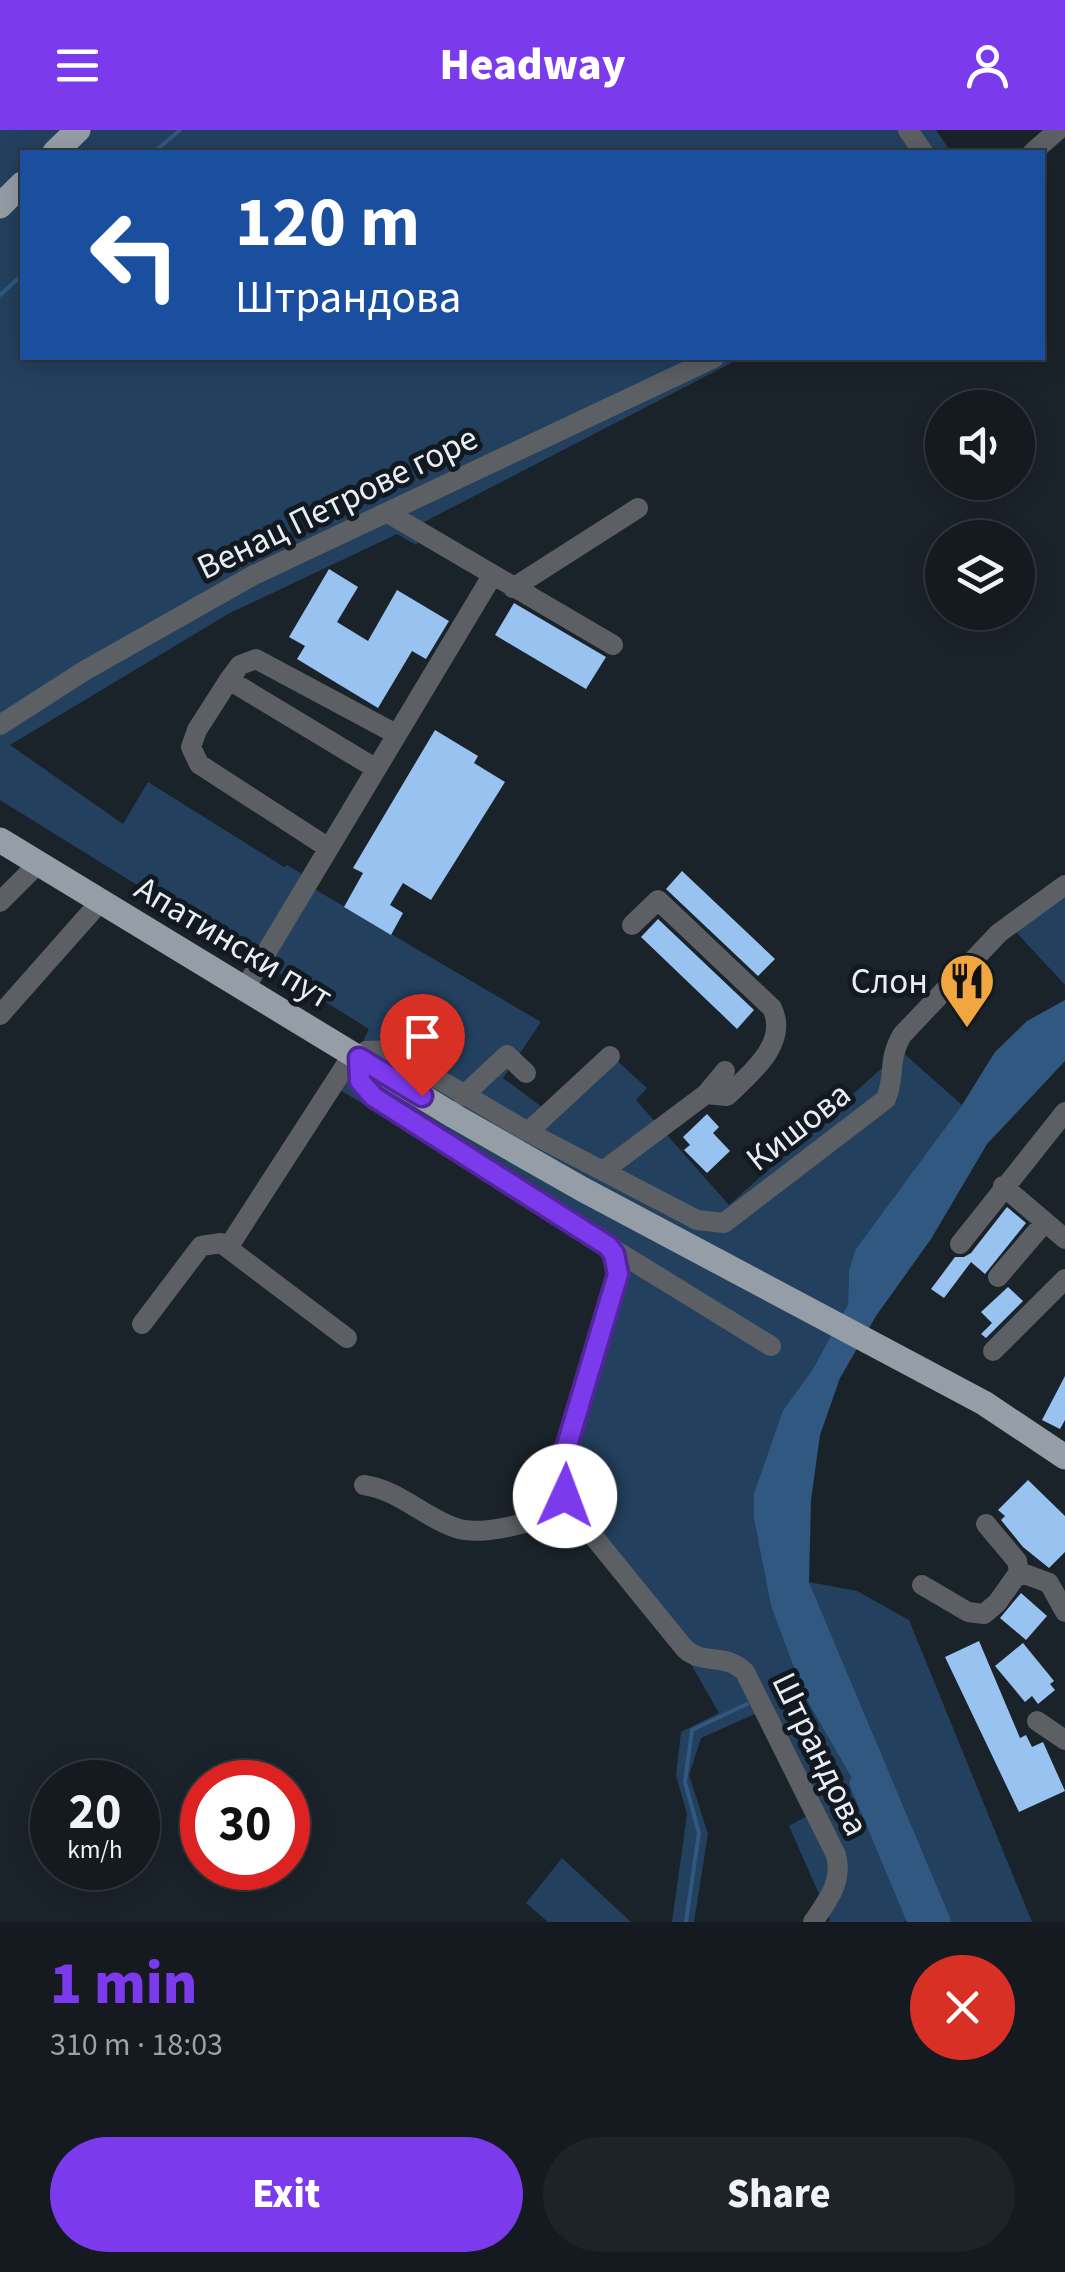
<!DOCTYPE html>
<html lang="en">
<head>
<meta charset="utf-8">
<style>
	:root { --surface:#141a20; --page:#1d2329; --text:#f1f3f6; --muted:#9da1a5; --line:#33383e; --accent:#7c3aed }
	body { margin:0; font-family:"Source Sans 3",sans-serif; background:var(--page); color:var(--text); height:100vh; display:flex; flex-direction:column; font-size:38px; white-space:nowrap }
	* { box-sizing:border-box; margin:0 }
	p { font-size:32px; color:var(--muted) }
	.icon { flex:none; width:55px; height:55px; fill:none; stroke:currentColor; stroke-width:2; stroke-linecap:round; stroke-linejoin:round }
	.map { position:relative; height:1792px; overflow:hidden }
	.sheet { display:flex; flex-direction:column; background:var(--surface); flex:1 }
	.sheet>* { flex:none }
	.top-card { position:absolute; left:20px; top:20px; width:1025px; height:210px; border-radius:0px; box-shadow:0 5px 25px #0003,0 0 0 2px var(--line); background:#1a4fa0; color:#fff; overflow:hidden }
	.controls { position:absolute; left:925px; top:260px; display:grid; gap:20px }
	.controls a { display:grid; place-items:center; width:110px; height:110px; border-radius:50%; background:var(--surface); box-shadow:0 5px 25px #0003,0 0 0 2px var(--line); font-size:50px }
	.speed { position:absolute; left:30px; top:1630px; display:flex; gap:20px; font-size:50px; font-weight:700; text-align:center }
	.speed>* { display:grid; place-content:center; width:130px; height:130px; border-radius:50%; background:var(--surface); box-shadow:0 5px 25px #0003,0 0 0 2px var(--line); line-height:1 }
	.speed small { font-size:25px; font-weight:400 }
	.speed .limit { border:15px solid #d22; background:#fff; color:#111 }
	.pin { position:absolute; display:grid; place-items:center; width:85px; height:85px; color:#fff; margin:-102px -42px; border-radius:50% 50% 50% 0; rotate:-45deg; box-shadow:0 0 10px #0007 }
	.pin .icon { rotate:45deg }
	.me { position:absolute; width:110px; margin:-55px; rotate:2deg; stroke-linejoin:round; filter:drop-shadow(0 0 8px #0008) }
	.turn { display:flex; align-items:center; gap:35px; height:210px; padding:0 50px; font-size:45px }
	.turn .icon { width:130px; height:130px; stroke-width:2.5 }
	.turn b { display:block; font-size:70px; line-height:85px }
	.round { display:grid; place-items:center; flex:none; width:105px; height:105px; border-radius:52px; background:var(--page) }
	.overview { display:flex; align-items:center; justify-content:space-between; height:170px; padding:0 50px }
	h1 { font-size:60px; font-weight:800; line-height:75px; color:var(--accent) }
	.action { display:flex; gap:20px; margin-top:auto; padding:20px 50px }
	.action a { flex:1; height:115px; border-radius:60px; background:var(--accent); color:#fff; font-size:40px; font-weight:800; line-height:115px; text-align:center }
	.action a+a { background:var(--page); color:var(--text) }
	header { display:flex; justify-content:space-between; align-items:center; height:130px; padding:0 50px; background:var(--accent); color:#fff; font-size:45px; font-weight:800 }
	.map>svg:first-child { display:block }
	.green { fill:#23405e }
	.water { fill:#315880 }
	.lines { fill:none; stroke-linecap:round; stroke-linejoin:round }
	.stream { stroke:#315880; stroke-width:4 }
	.canal { stroke:#315880; stroke-width:15 }
	.building { fill:#98c2ef }
	.minor { stroke:#5c5f63; stroke-width:20 }
	.major { stroke:#959da6; stroke-width:25 }
	.route-casing { stroke:#51269a; stroke-width:25 }
	.route { stroke:#7c3aed; stroke-width:18 }
	.labels { text-anchor:middle; stroke-width:10; stroke-linejoin:round; paint-order:stroke }
	.street-label { font-size:35px; fill:#e9eef4; stroke:#121921 }
	.poi-label { font-size:35px; fill:#e9eef4; stroke:#121921; text-anchor:end }
</style>
</head>
<body>
<header><svg class="icon" aria-label="menu" viewBox="0 0 24 24"><path d="M4 6h16M4 12h16M4 18h16"/></svg>Headway<svg class="icon" aria-label="person" viewBox="0 0 24 24"><circle cx="12" cy="8" r="4"/><path d="M4 21q1-7 8-7t8 7"/></svg></header>
<div class="map">
<svg width="1065" height="1792" viewBox="0 0 1065 1792">
	<rect width="100%" height="100%" fill="#1b232a"/>
	<path class="green" d="M 0,0 L 936,0 L 951,22 L 22,22 L 22,228 L 741,228 L 422,393 L 429,398 L 416,415 L 397,404 L 228,484 L 10,615 L 123,694 L 148,652 L 284,737 L 287,735 L 302,744 L 299,750 L 541,892 L 503,948 L 554,986 L 614,928 L 647,958 L 636,970 L 729,1075 L 901,921 L 962,975 L 855,1120 L 849,1141 L 848,1174 L 813,1239 L 783,1280 L 754,1363 L 754,1389 L 771,1476 L 804,1565 L 866,1673 L 915,1786 L 903,1792 L 828,1792 L 830,1789 L 789,1696 L 816,1681 L 766,1579 L 701,1608 L 689,1645 L 708,1704 L 694,1792 L 672,1792 L 687,1684 L 676,1645 L 681,1602 L 719,1583 L 665,1489 L 575,1396 L 542,1387 L 630,1134 L 340,960 L 369,899 L 0,670 Z
		M 1065,762 L 1065,855 L 1015,801 Z
		M 809,1452 L 857,1461 L 909,1490 L 1032,1792 L 952,1792 Z
		M 562,1728 L 631,1792 L 548,1792 L 526,1773 Z"/>
	<path class="water" d="M 1065,870 L 1065,931 L 987,1014 L 931,1109 L 876,1186 L 840,1248 L 820,1305 L 811,1370 L 809,1452 L 952,1792 L 917,1792 L 866,1673 L 804,1565 L 771,1476 L 754,1389 L 754,1363 L 783,1280 L 813,1239 L 848,1174 L 849,1141 L 855,1120 L 962,975 L 995,922 L 1027,891 Z"/>
	<g class="lines">
		<path class="stream" d="M 154,22 L 180,0
			M 0,165 L 22,145
			M 686,1792 L 699,1703 L 685,1652 L 692,1600 L 747,1574"/>
		<path class="canal" d="M 857,1653 L 915,1792"/>
	</g>
	<path class="building" d="M 329,439 L 358,457 L 337,492 L 368,511 L 397,460 L 449,491 L 426,529 L 412,521 L 378,578 L 297,529 L 305,516 L 289,507 Z
		M 514,473 L 606,527 L 586,559 L 495,505 Z
		M 435,600 L 478,626 L 474,633 L 505,652 L 431,770 L 403,753 L 390,775 L 403,783 L 391,805 L 344,777 L 363,743 L 353,738 Z
		M 682,741 L 775,829 L 758,846 L 666,759 Z
		M 658,789 L 754,880 L 737,899 L 641,807 Z
		M 707,984 L 719,997 L 713,1003 L 730,1021 L 707,1043 L 684,1020 L 690,1015 L 683,1007 Z
		M 1007,1077 L 1026,1093 L 985,1144 L 971,1132 L 944,1168 L 931,1159 L 955,1127 L 964,1127 L 971,1123 Z
		M 1008,1157 L 1023,1171 L 986,1208 L 981,1204 L 992,1193 L 981,1182 Z
		M 1065,1246 L 1065,1290 L 1060,1299 L 1042,1290 Z
		M 1028,1350 L 1065,1386 L 1065,1422 L 1049,1438 L 1023,1417 L 1001,1390 L 1005,1386 L 998,1380 Z
		M 1021,1463 L 1047,1486 L 1026,1510 L 1000,1488 Z
		M 979,1511 L 1020,1608 L 1026,1605 L 1032,1617 L 1043,1612 L 1065,1661 L 1019,1682 L 945,1527 Z
		M 1023,1513 L 1054,1551 L 1050,1554 L 1055,1560 L 1038,1574 L 1032,1566 L 1025,1572 L 995,1536 Z"/>
	<g class="lines">
		<path class="minor" d="M 908,0 L 923,22
			M 1033,22 L 1058,0
			M 388,383 L 613,515
			M 513,458 L 638,378
			M 229,550 L 375,638
			M 0,595 L 84,541 L 252,446 L 714,228
			M 327,717 L 199,634 L 191,617 L 197,600 L 229,550 L 240,535 L 256,529 L 396,604
			M 0,772 L 38,734
			M 632,795 L 658,770 L 772,878 C 789,913 751,943 727,966 L 706,964
			M 245,858 L 492,446
			M 0,885 L 100,772
			M 463,966 L 507,925 L 526,943
			M 528,1002 L 610,926
			M 603,1041 L 706,964 L 725,941
			M 1003,1056 L 1065,1109
			M 960,1114 L 1065,982
			M 229,1116 L 353,924
			M 610,1117 L 771,1216
			M 998,1147 L 1045,1092
			M 142,1194 L 201,1116 L 221,1113 L 347,1208
			M 993,1221 L 1065,1149
			M 364,1355 C 399,1360 423,1387 456,1398 C 487,1408 540,1388 572,1380
			M 986,1394 L 1017,1431 L 1019,1442 L 1049,1453 L 1065,1482
			M 922,1455 L 968,1482 L 984,1484 L 997,1473 L 1019,1442
			M 1037,1591 L 1065,1610
			M 813,1792 C 828,1770 843,1752 836,1725 L 745,1542 C 725,1522 704,1536 685,1519 L 572,1380 C 562,1360 561,1343 565,1321 L 619,1144 L 614,1124 L 608,1116 L 374,967 L 360,951 L 359,928 L 366,921 L 389,920 L 528,1002 L 697,1090 L 724,1093 L 886,969 C 896,944 887,931 902,905 L 999,803 L 1065,755"/>
		<path class="major" d="M 55,22 L 78,0
			M 0,76 L 22,54
			M 0,710 L 454,986 L 582,1059 L 984,1273 L 1065,1327"/>
	</g>
	<g class="lines">
		<g class="route-casing">
			<path id="route" d="M 422,966 L 359,928 L 360,951 L 374,967 L 608,1116 L 614,1124 L 618,1144 L 565,1322 L 562,1339 L 565,1366"/>
		</g>
		<use href="#route" class="route"/>
	</g>
	<defs>
		<g id="restaurant-pin" transform="scale(2.875)"><path d="M0 17L-7.5 6A9.5 9.5 0 1 1 7.5 6Z" fill="#f1a640" stroke="#121921"/><path d="M-5-6h1v4h1v-4h1v4h1v-4h1v5L-1.5 .5V6h-2V.5L-5-1ZM5-6V6H3V1.5H1.5Q1.5-4 5-6Z" fill="#111"/></g>
	</defs>
	<g fill-rule="evenodd">
		<use href="#restaurant-pin" x="967" y="851"/>
	</g>
	<g class="labels">
		<g class="street-label">
			<text transform="translate(337 372) rotate(-26)" y="12">Венац Петрове горе</text>
			<text transform="translate(234 812) rotate(31)" y="12">Апатински пут</text>
			<text transform="translate(798 996) rotate(-38)" y="12">Кишова</text>
			<text transform="translate(821 1624) rotate(64)" y="12">Штрандова</text>
		</g>
		<g class="poi-label">
			<text x="928" y="863">Слон</text>
		</g>
	</g>
</svg>
<div class="controls">
<a><svg class="icon" aria-label="sound" viewBox="0 0 24 24"><path d="M4 9h4l5-4v14l-5-4H4zM17 9q2 3 0 6"/></svg></a>
<a><svg class="icon" aria-label="layers" viewBox="0 0 24 24"><path d="M12 4l9 5-9 5-9-5zM3 14l9 5 9-5"/></svg></a>
</div>
<div class="speed"><div>20<small>km/h</small></div><div class="limit">30</div></div>
<div class="pin" style="left:422px;top:966px;background:#d93025"><svg class="icon" aria-label="arrive" viewBox="0 0 24 24"><path d="M6 21V4h12l-3 4 3 4H6"/></svg></div>
<svg class="me" style="left:565px;top:1366px" viewBox="-20 -20 40 40"><circle r="19" fill="#fff"/><path d="M0-13L10 11 0 6-10 11z" fill="#7c3aed"/></svg>
<div class="top-card">
<div class="turn"><svg class="icon" aria-label="left" viewBox="0 0 24 24"><path d="M17 20v-9H6M10 6l-5 5 5 5"/></svg><div><b>120 m</b>Штрандова</div></div>
</div>
</div>
<section class="sheet">
<div class="overview"><div><h1>1 min</h1><p>310 m · 18:03</p></div><a class="round" style="background:#d93025;color:#fff"><svg class="icon" aria-label="close" viewBox="0 0 24 24"><path d="M6 6l12 12M18 6L6 18"/></svg></a></div>
<div class="action"><a>Exit</a><a>Share</a></div>
</section>
</body>
</html>
